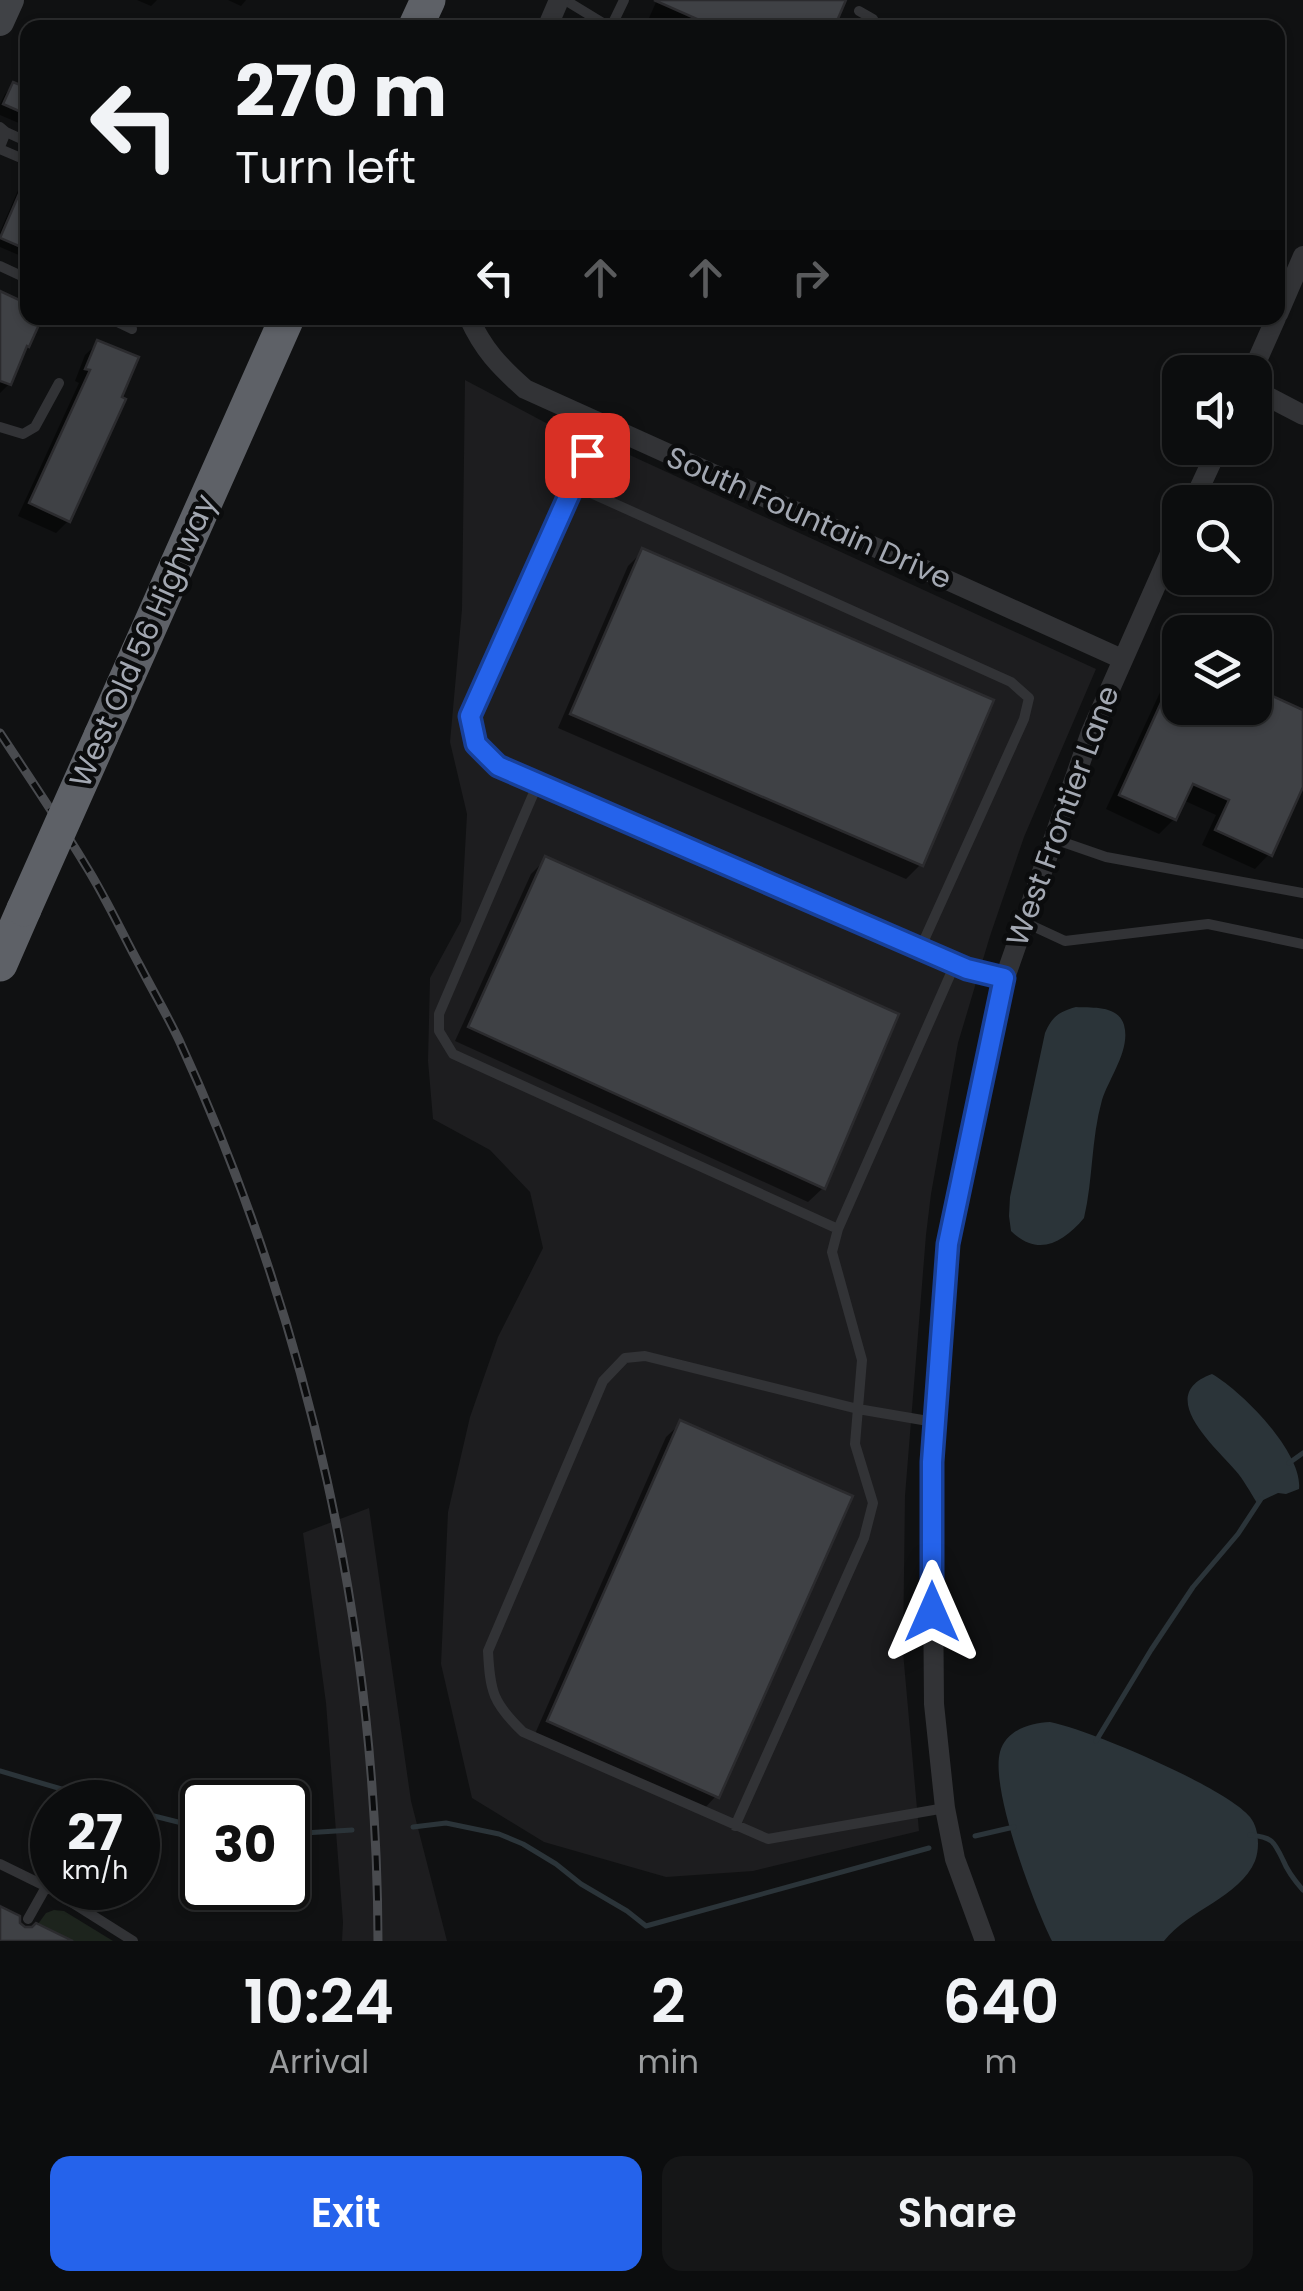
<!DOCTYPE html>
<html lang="en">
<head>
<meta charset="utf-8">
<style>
	:root { --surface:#0c0d0e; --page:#151617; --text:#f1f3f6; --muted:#9a9c9e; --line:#2c2d2e; --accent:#2563eb }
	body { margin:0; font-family:Poppins,sans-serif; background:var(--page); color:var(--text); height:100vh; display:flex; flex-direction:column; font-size:38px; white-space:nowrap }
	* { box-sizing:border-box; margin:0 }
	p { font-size:32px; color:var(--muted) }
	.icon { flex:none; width:55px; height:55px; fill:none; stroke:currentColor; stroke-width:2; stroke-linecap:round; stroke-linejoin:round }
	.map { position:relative; height:1941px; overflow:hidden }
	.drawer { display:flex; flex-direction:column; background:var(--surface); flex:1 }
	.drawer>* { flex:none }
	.hud { position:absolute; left:20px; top:20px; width:1265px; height:305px; border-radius:20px; box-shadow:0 2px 8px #0004,0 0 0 2px var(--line); background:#0c0d0e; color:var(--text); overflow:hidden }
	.fabs { position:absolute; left:1162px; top:355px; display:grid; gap:20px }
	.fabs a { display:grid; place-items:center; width:110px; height:110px; border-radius:20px; background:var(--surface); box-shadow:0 2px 8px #0004,0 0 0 2px var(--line); font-size:50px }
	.speed { position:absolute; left:30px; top:1780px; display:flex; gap:20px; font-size:50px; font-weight:700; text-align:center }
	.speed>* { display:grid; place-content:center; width:130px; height:130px; border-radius:50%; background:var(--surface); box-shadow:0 2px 8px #0004,0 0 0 2px var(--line); line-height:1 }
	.speed small { font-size:25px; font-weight:400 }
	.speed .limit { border:5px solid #111; border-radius:15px; background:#fff; color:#111 }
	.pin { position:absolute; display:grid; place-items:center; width:85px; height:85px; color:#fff; margin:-42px; border-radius:20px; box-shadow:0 5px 15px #0006 }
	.me { position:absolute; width:110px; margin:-55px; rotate:0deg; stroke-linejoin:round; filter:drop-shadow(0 0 8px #0008) }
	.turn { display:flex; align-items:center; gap:35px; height:210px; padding:0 50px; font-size:45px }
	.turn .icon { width:130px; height:130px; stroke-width:2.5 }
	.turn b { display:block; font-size:70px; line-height:85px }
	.lanes { display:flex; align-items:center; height:95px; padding:0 50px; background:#0003; justify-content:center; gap:50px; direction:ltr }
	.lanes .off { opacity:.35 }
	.eta { display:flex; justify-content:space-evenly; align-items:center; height:170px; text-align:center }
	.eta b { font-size:60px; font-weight:600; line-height:70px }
	.cta { display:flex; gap:20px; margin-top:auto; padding:20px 50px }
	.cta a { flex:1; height:115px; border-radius:20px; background:var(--accent); color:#fff; font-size:40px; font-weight:600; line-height:115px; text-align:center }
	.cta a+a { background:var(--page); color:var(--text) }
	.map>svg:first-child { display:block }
	.built { fill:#1d1d1f }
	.green { fill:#1d241d }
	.water { fill:#2b3439 }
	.shadow { fill:#0007 }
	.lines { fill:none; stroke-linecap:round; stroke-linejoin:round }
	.stream { stroke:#2b3439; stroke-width:5 }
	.building { fill:#3f4145; stroke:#2b2b2e; stroke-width:2.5 }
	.lane { stroke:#323336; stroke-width:10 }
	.street { stroke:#323336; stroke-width:20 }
	.secondary { stroke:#404246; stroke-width:28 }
	.highway { stroke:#5e6167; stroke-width:35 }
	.rail-casing { stroke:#494b4f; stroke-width:9 }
	.rail { stroke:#0b0c0d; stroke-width:5; stroke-dasharray:15; stroke-linecap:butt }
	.highway-bridge { stroke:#5e6167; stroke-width:35 }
	.route-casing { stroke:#184099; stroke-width:25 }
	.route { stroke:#2563eb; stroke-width:18 }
	.labels { text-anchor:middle; stroke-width:9; stroke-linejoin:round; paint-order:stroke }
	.street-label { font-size:30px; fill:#a3a8b2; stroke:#0b0c0d }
</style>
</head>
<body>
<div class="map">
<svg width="1303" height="1941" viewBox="0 0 1303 1941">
	<rect width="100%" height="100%" fill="#101112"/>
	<path class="built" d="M 465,380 L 548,424 L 621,451 L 1096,669 L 1024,837 L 990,936 L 958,1043 L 931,1194 L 926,1235 L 905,1496 L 903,1652 L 919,1831 L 753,1871 L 666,1877 L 544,1842 L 472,1798 L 441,1664 L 448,1512 L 470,1417 L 498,1337 L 543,1248 L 530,1192 L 490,1150 L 433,1119 L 428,1061 L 430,978 L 461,921 L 467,814 L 450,742 L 462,609 Z
		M 369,1508 L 411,1801 L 447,1941 L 342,1941 L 343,1922 L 326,1703 L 303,1533 Z"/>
	<path class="green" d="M 54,1910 L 64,1911 L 113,1941 L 73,1941 L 38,1924 L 46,1913 Z"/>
	<path class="water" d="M 1076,1007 C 1092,1008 1118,1005 1124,1025 C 1131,1049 1109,1078 1102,1100 C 1091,1139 1093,1180 1084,1218 C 1063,1243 1038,1257 1011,1231 L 1009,1216 L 1010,1197 L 1045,1033 C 1052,1017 1058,1012 1076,1007 Z
		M 1212,1374 C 1242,1391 1303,1453 1299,1489 L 1286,1494 L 1278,1493 L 1257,1503 C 1250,1492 1244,1480 1235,1470 C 1215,1446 1154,1395 1212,1374 Z
		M 1050,1722 C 1090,1730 1225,1787 1250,1817 C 1259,1828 1260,1848 1255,1861 C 1240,1897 1188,1910 1164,1941 L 1052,1941 C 1034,1905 990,1789 1000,1752 C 1006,1730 1030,1723 1050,1722 Z"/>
	<path class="shadow" d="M 137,0 L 157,0 L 151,6 Z
		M 228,0 L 246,0 L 241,6 Z
		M 657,0 L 843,0 L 831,28 L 670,28 L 649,18 Z
		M 14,85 L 28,91 L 28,127 L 0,115 L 0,104 L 5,94 Z
		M 28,176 L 28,259 L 0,247 L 0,232 L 22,181 Z
		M 0,294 L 28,318 L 40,318 L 9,384 L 0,393 Z
		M 98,343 L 68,521 L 56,533 L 18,516 L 79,383 L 75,381 L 85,355 Z
		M 643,551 L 921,864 L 906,879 L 558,728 L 628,566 Z
		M 1180,661 L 1180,708 L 1255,708 L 1255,691 L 1303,713 L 1303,781 L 1269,854 L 1255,869 L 1202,845 L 1216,815 L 1183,800 L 1174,819 L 1159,834 L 1106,809 L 1169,673 Z
		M 546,859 L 896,1015 L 823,1188 L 808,1202 L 455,1041 L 531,874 Z
		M 681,1423 L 716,1796 L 702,1811 L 534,1736 L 666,1437 Z"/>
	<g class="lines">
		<path class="stream" d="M 1289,1463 L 1303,1453
			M 1096,1741 L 1151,1650 L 1193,1587 L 1238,1534 L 1261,1499
			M 0,1771 L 106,1802
			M 138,1812 L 202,1828
			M 413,1827 L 446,1823 L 499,1834 L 523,1844 L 556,1864 L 581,1884 L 627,1911 L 646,1926 L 929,1848
			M 288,1834 L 352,1830
			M 1250,1835 C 1272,1837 1274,1841 1283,1860 C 1287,1870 1295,1881 1303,1890
			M 975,1836 L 1014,1827"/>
	</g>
	<path class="building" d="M 654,0 L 846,0 L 834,28 L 717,28 Z
		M 13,82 L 28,88 L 28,115 L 3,104 Z
		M 28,173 L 28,250 L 0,238 Z
		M 0,291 L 28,304 L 28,318 L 42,318 L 29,347 L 27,346 L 11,385 L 0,381 Z
		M 97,340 L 139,357 L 122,397 L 126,399 L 70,522 L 29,503 L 90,370 L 85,369 Z
		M 642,548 L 994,700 L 923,866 L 570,714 Z
		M 1180,661 L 1180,708 L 1255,708 L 1255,688 L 1303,710 L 1303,787 L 1272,856 L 1215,830 L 1229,800 L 1193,784 L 1176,820 L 1119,795 Z
		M 545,856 L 899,1014 L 825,1189 L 468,1027 Z
		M 680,1420 L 853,1496 L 719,1798 L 547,1721 Z
		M 0,1906 L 20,1916 L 20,1923 L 25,1927 L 32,1927 L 36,1923 L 73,1941 L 0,1941 Z"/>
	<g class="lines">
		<path class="lane" d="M 565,0 L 611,28
			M 859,11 L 873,19 L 877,28
			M 611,27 L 624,0
			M 0,127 L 6,132 L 0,147
			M 6,132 L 28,142
			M 0,149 L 28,161
			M 0,266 L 28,279
			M 109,318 L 132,329
			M 601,424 L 471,716 L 476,744 L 498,766 L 967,969 L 1004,978
			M 0,427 L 23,434 L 35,427 L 59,383
			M 573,485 L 1011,682 L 1029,698 L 1024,719 L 920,949
			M 538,783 L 439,1014 L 439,1031 L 453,1054 L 838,1229
			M 1054,839 L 1106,857 L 1303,893
			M 1024,922 L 1065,941 L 1208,924 L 1303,944
			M 934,1422 L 858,1409 L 645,1356 L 625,1358 L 603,1381 L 488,1651 C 490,1692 493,1703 523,1732 L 768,1839 L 945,1808
			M 735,1826 L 864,1538 L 873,1503 L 855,1444 L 862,1360 L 832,1252 L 838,1229 L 955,964
			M 0,1864 L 49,1888 L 133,1941
			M 28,1919 L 46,1887"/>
		<path class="street" d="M 547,28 L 559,0
			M 1278,314 L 1303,256
			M 469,318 C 483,349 499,366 525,389 L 1122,659
			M 1252,372 L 1276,318
			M 1255,390 L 1303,415
			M 1193,502 L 1218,448
			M 985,1941 L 955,1859 L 945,1808 L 934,1704 L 932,1462 L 948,1244 L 1001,989 L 1091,732 L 1180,531"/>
		<path class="secondary" d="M 0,22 L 10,0"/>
		<path class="highway" d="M 415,28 L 428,0
			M 101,736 L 287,318
			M 0,964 L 24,909"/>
		<g class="rail-casing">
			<path id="rail" d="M 0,733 C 29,777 59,821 86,866 C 106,898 122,933 140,966 C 153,991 167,1015 179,1040 C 309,1323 377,1629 378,1941"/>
		</g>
		<use href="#rail" class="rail"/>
		<path class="highway-bridge" d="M 24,909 L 101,736"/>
	</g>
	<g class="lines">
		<g class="route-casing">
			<path id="route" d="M 587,455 L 470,716 L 476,744 L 498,766 L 967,969 L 1004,978 L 948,1244 L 932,1462 L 932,1612"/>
		</g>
		<use href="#route" class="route"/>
	</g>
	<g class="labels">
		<g class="street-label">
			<text transform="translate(809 518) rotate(24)" y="10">South Fountain Drive</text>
			<text transform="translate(143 641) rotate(-66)" y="10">West Old 56 Highway</text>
			<text transform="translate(1063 816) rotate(-70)" y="10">West Frontier Lane</text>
		</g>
	</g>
</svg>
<div class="fabs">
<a><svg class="icon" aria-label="sound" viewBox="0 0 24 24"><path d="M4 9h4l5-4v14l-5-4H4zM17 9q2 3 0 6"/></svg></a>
<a><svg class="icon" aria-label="search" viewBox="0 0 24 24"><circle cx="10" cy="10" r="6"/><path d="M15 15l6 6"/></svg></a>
<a><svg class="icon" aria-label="layers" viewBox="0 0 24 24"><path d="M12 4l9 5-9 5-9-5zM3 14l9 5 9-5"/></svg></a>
</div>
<div class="speed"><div>27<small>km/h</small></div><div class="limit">30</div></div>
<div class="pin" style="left:587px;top:455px;background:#d93025"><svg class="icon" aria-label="arrive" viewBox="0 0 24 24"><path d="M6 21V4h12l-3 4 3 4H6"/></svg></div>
<svg class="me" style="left:932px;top:1612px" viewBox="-20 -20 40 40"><path d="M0-17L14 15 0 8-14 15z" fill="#2563eb" stroke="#fff" stroke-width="4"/></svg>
<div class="hud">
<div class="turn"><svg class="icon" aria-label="left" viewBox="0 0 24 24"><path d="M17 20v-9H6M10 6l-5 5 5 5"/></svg><div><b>270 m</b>Turn left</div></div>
<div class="lanes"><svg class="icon" aria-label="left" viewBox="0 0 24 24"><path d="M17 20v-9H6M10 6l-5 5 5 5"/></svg><svg class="icon off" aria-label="ahead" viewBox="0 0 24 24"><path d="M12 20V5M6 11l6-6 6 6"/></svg><svg class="icon off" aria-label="ahead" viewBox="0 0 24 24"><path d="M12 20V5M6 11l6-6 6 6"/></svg><svg class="icon off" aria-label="right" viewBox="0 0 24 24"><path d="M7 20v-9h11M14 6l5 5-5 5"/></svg></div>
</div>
</div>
<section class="drawer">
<div class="eta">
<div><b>10:24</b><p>Arrival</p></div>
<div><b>2</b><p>min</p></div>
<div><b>640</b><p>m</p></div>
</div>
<div class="cta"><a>Exit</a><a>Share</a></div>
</section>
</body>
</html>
